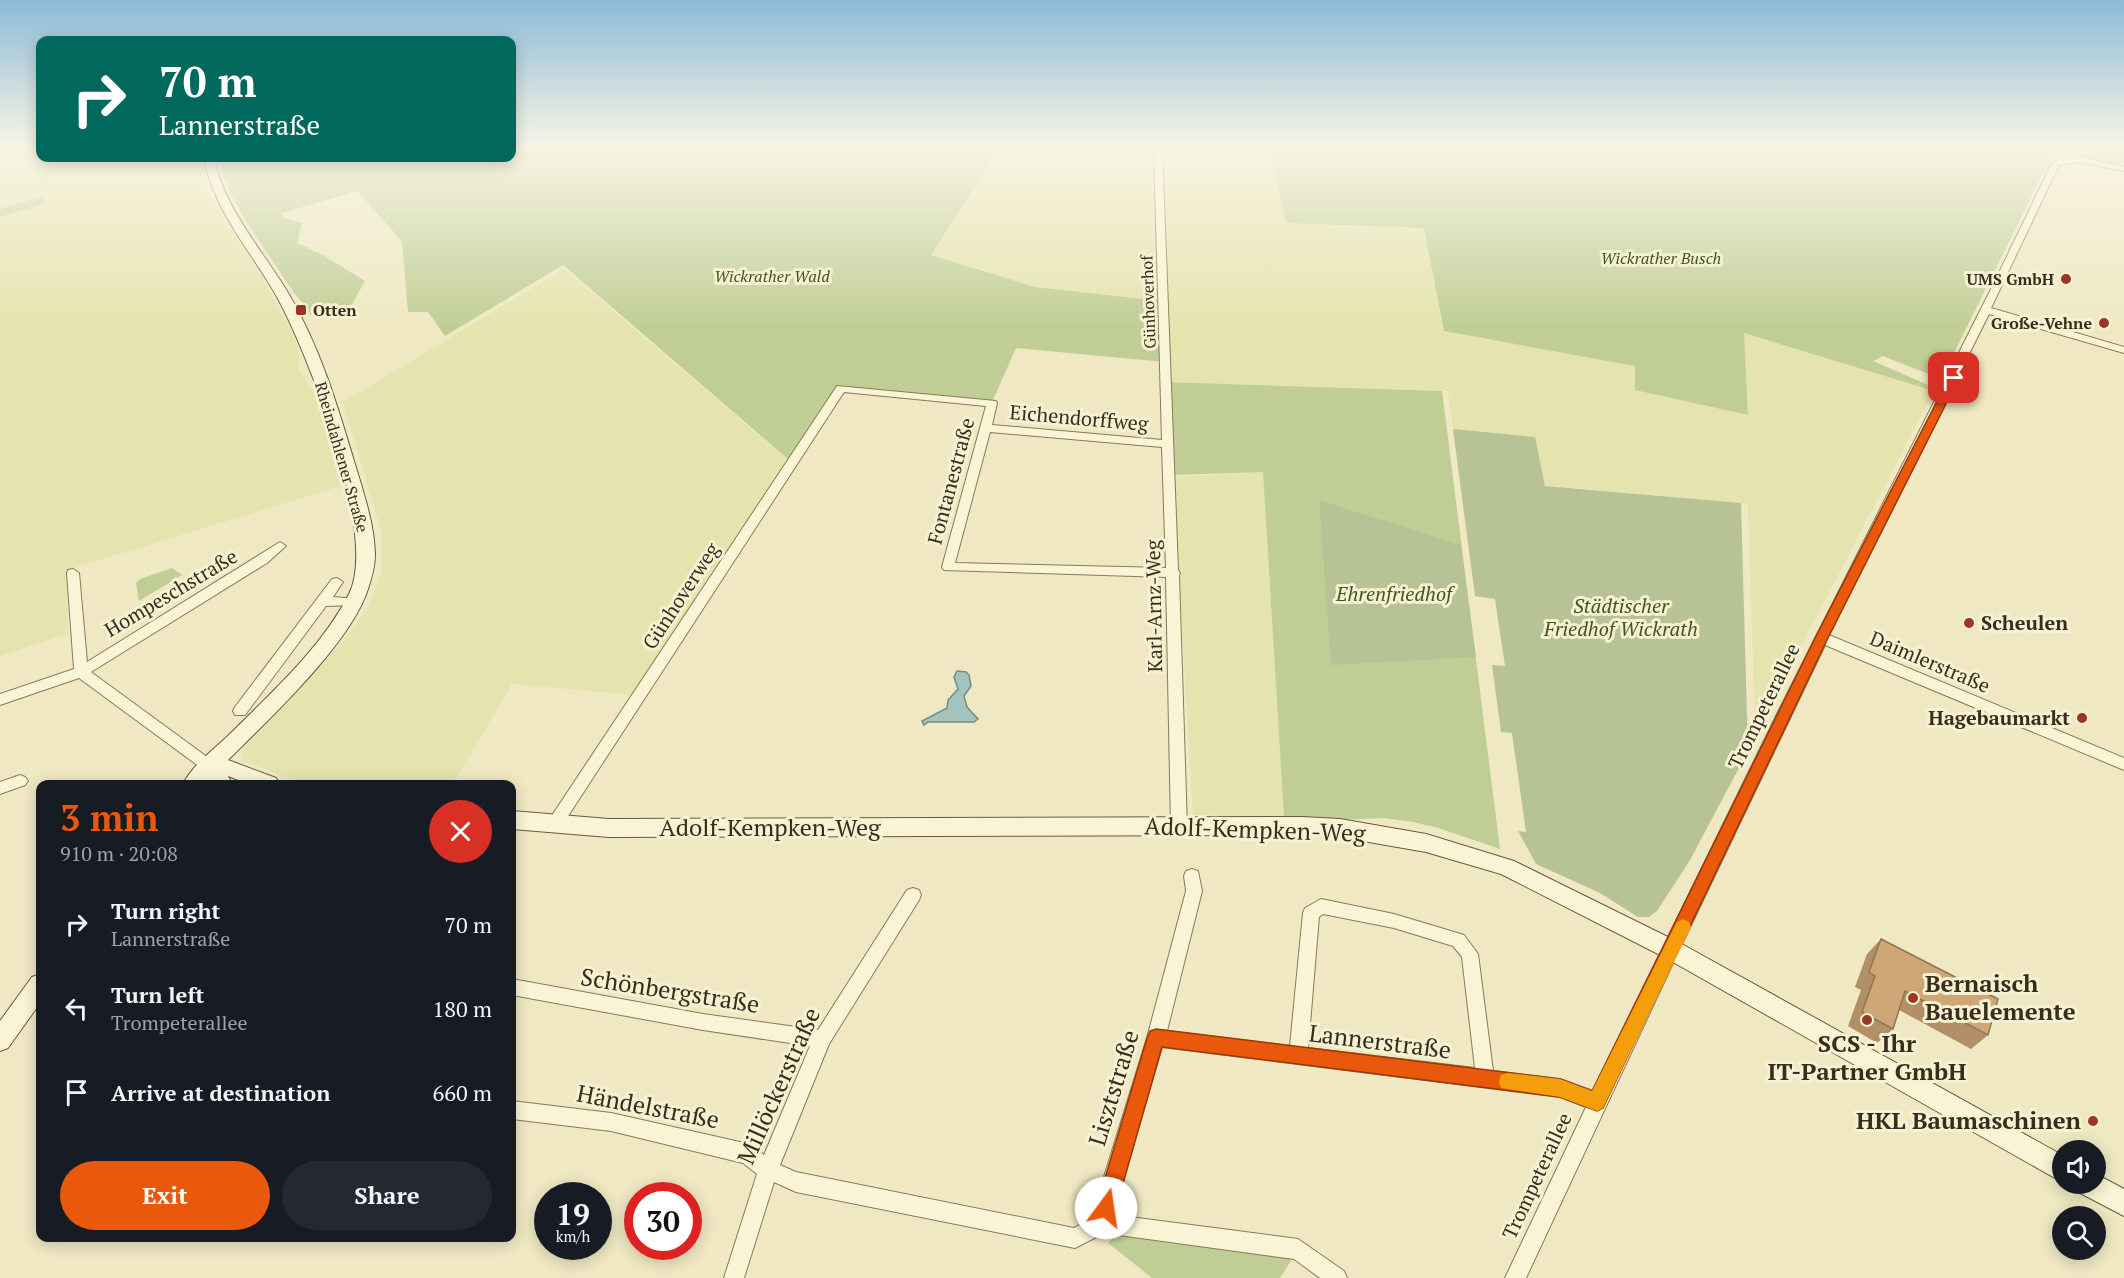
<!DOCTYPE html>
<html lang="en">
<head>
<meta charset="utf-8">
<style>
	:root { --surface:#171b24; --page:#242831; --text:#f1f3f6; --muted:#9ea1a6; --accent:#ea580c }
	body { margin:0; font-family:"PT Serif",serif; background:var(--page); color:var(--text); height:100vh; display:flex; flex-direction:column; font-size:22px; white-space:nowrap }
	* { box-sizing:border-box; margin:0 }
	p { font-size:20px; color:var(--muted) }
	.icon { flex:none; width:33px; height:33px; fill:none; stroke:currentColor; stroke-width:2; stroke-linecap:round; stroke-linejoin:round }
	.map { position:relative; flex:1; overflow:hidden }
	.panel { position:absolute; left:36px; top:780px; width:480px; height:462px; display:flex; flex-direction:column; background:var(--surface); border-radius:12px; box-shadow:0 3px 15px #0003 }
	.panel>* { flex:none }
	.hud { position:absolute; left:36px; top:36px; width:480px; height:126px; border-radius:12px; box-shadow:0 3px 15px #0003; background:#00695c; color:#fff; overflow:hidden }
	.controls { position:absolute; left:2052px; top:1140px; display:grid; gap:12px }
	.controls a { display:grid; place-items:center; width:54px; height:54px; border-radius:50%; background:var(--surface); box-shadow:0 3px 15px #0003; font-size:30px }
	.speed { position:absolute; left:534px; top:1182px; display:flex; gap:12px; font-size:30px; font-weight:700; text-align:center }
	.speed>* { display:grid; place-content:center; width:78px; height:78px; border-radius:50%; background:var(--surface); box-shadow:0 3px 15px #0003; line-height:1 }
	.speed small { font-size:15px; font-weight:400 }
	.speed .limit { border:9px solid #d22; background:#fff; color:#111 }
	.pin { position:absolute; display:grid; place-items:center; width:51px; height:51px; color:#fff; margin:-26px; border-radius:12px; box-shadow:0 3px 9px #0006 }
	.me { position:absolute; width:66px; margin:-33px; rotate:14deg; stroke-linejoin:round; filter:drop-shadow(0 0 4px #0008) }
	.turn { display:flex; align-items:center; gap:21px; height:126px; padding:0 24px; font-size:27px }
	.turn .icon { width:78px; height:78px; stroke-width:2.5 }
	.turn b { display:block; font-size:42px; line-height:51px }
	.round { display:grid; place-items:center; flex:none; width:63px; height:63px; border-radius:32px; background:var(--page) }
	.head { display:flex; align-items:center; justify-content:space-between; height:102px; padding:0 24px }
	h1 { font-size:36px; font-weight:700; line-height:45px; color:var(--accent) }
	.primary-button { display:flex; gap:12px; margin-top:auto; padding:12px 24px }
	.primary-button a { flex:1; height:69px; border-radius:36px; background:var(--accent); color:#fff; font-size:24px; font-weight:700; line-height:69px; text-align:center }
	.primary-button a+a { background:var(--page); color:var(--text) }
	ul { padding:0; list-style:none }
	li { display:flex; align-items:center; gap:18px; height:84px; padding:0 24px }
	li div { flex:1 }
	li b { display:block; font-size:22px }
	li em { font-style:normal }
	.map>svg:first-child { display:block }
	.farmland { fill:#e5e4af }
	.green { fill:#c0ce96 }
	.cemetery { fill:#b7c295 }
	.water { fill:#a5c2bd; stroke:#6b908c; stroke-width:1.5 }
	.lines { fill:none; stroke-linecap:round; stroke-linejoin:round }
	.minor-casing { stroke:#8a7959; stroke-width:2 }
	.secondary-casing { stroke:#6b5a3c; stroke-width:2 }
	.minor { fill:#faf4d6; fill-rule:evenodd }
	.secondary { fill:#faf4d6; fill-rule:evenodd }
	.wall { fill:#b29066 }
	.building { fill:#cfa777; stroke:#917553; stroke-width:1.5 }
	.route { fill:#ea580c; stroke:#983908; stroke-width:1.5 }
	.slow { fill:#f59e0b }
	.poi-dot { fill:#9a3627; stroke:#f6f1d2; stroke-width:2 }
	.labels { text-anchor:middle; stroke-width:6; stroke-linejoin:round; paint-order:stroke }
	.far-park-label { font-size:16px; font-style:italic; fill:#425623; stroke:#f6f1d2 }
	.far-poi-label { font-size:16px; font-weight:bold; fill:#392e1d; stroke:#f6f1d2; text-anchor:end }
	.far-street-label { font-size:16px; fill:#392e1d; stroke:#f6f1d2 }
	.street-label { font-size:20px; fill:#392e1d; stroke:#f6f1d2 }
	.park-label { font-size:20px; font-style:italic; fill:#425623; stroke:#f6f1d2 }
	.poi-label { font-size:20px; font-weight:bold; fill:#392e1d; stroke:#f6f1d2; text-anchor:start }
	.near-street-label { font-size:24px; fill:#392e1d; stroke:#f6f1d2 }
	.near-poi-label { font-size:24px; font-weight:bold; fill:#392e1d; stroke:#f6f1d2; text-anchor:start }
</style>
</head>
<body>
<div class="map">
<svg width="2124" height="1278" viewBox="0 0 2124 1278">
	<rect width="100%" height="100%" fill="#efe8c2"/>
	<path class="farmland" d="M 0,148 L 40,148 L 40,158 L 201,158 L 207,188 L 222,217 L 262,277 L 296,341 L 299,354 L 299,370 L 316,394 L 341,486 L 67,570 L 68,633 L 0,656 Z
		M 999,148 L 1269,148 L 1286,223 L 1424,228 L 1444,331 L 1636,366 L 1748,415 L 1744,333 L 1934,391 L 1758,729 L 1755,720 L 1748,504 L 1545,485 L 1535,437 L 1453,429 L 1448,391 L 1166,382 L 1162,301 L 1035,287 L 930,255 Z
		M 564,269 L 789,461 L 634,695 L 512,684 L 453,784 L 326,784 L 299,781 L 242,761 L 242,750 L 346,638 L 370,603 L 382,570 L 382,534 L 343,402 Z
		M 1263,472 L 1284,817 L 1193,815 L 1173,477 Z"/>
	<path class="green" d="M 512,148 L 999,148 L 931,255 L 1035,287 L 1162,301 L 1165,362 L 1016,348 L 993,400 L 839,386 L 790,461 L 563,265 L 445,336 L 428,312 L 408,312 L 402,241 L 357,191 L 282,213 L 284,218 L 302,223 L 297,243 L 323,255 L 365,281 L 351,306 L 310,315 C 308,305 300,301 294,293 C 268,252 237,214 220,169 L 226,158 L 512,158 Z
		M 1269,148 L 2124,148 L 2124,166 L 2070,155 L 2051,157 L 1941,379 L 1883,356 L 1873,361 L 1935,388 L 1934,391 L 1744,333 L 1748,415 L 1635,390 L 1635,366 L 1444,331 L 1424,228 L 1286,223 Z
		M 43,196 L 44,204 L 0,217 L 0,209 Z
		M 1166,382 L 1442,391 L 1500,849 L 1438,828 L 1413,822 L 1383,818 L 1342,820 L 1284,817 L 1263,472 L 1172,475 Z
		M 172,568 L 182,575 L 139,601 L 136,583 L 140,579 Z
		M 1117,1233 L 1294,1256 L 1280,1278 L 1152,1278 L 1108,1243 Z"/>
	<path class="cemetery" d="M 1453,429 L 1535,437 L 1545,486 L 1741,503 L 1748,751 L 1690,860 L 1657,911 L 1649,917 L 1638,917 L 1600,893 L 1536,864 L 1518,831 L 1526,832 L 1512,733 L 1501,732 L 1492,665 L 1505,666 L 1495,599 L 1475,596 Z
		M 1319,500 L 1461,545 L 1476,657 L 1331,665 Z"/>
	<path class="water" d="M 957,671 L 966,672 L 969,675 L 971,686 L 964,696 L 967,707 L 978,719 L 974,722 L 928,722 L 924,725 L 922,721 L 947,708 L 948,700 L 958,689 L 954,677 Z"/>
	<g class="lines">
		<g class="minor-casing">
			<path id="minor" d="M 1154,148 L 1162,148 L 1178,570 L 1180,573 L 1179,576 L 1187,827 L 1185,832 L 1179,833 L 1173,832 L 1171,827 L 1166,577 L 944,570 L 942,567 L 986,406 L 844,392 L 559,830 L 554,831 L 549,830 L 546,825 L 549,820 L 837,386 L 996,401 L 997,403 L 992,425 L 1162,440 ZM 990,432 L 1162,447 L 1166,568 L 955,563 Z
				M 2080,157 L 2124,167 L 2124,171 L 2080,162 L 2059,165 L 1991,308 L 2124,347 L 2124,353 L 1989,314 L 1829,635 L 2124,758 L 2124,770 L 1825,645 L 1673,963 L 1526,1278 L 1505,1278 L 1586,1107 L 1560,1097 L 1162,1047 L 1119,1193 L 1115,1215 L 1298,1239 L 1344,1271 L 1347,1278 L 1320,1278 L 1294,1259 L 1104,1233 L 1075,1248 L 796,1192 L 774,1182 L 744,1278 L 724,1278 L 757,1174 L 743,1163 L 611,1131 L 512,1119 L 512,1101 L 611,1113 L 740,1142 L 757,1149 L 764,1155 L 810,1046 L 703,1030 L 512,995 L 512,979 L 703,1014 L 818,1030 L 907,890 L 913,888 L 919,890 L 921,895 L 919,900 L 829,1044 L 780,1165 L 796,1172 L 1074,1228 L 1094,1217 L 1099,1193 L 1147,1038 L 1186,891 L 1184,876 L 1186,871 L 1192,869 L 1198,871 L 1202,891 L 1167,1031 L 1290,1046 L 1303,913 L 1305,908 L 1321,899 L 1394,914 L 1464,935 L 1478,954 L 1493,1071 L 1560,1079 L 1593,1091 L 1775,718 L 1994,283 L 2052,163 L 2063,158 ZM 1323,914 L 1394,928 L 1453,946 L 1462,957 L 1475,1068 L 1308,1048 L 1319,917 Z
				M 280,542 L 286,546 L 267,563 L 91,672 L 214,762 L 216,766 L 214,770 L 209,772 L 204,770 L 79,678 L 0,705 L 0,694 L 74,669 L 67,573 L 68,570 L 73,569 L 79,573 L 87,662 Z
				M 337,578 L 343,582 L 333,597 L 359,599 L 361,602 L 359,605 L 326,606 L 245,715 L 235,715 L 233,711 L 235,707 L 332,579 Z
				M 20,775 L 25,777 L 28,781 L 25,785 L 0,794 L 0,782 Z"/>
		</g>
		<g class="secondary-casing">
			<path id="secondary" d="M 204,158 L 214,158 C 225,211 263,250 290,296 C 320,348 337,404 354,461 C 363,491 374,522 375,554 C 375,566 372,577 368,589 C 351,643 269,719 228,760 L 276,778 L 279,784 L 249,784 L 228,776 L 232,784 L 211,784 L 209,781 L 205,784 L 183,784 C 193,764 216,748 232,732 C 274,690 322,647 349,594 C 379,536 308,353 277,297 C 251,251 214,211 204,158 Z
				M 512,811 L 609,819 L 1302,817 L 1340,819 L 1426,834 L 1514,861 L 1680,943 L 2062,1155 L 2062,1182 L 1664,957 L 1501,874 L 1426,852 L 1340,837 L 1302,835 L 609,837 L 512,829 Z
				M 40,974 L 40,1003 L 8,1048 L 0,1051 L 0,1021 L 32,977 Z
				M 2096,1174 L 2124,1189 L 2124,1216 L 2080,1193 L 2076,1184 L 2096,1184 Z"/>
		</g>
		<use href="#minor" class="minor"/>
		<use href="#secondary" class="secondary"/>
	</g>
	<path class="wall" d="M 1881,939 L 1988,1035 L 1971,1049 L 1899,1010 L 1893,1029 L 1877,1043 L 1848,1026 L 1861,990 L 1855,987 L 1867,954 Z"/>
	<path class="building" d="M 1881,939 L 1998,999 L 1988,1035 L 1905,991 L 1893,1029 L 1862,1012 L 1875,976 L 1869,972 Z"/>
	<linearGradient id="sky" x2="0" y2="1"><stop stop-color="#8dbad7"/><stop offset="0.45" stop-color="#f8f5e4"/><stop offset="1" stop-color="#f8f5e4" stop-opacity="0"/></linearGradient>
	<rect width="2124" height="327" fill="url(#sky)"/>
	<path class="route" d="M 1954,374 L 1959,378 L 1828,638 L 1603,1108 L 1597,1111 L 1560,1097 L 1162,1047 L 1116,1208 L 1113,1215 L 1106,1218 L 1099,1215 L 1096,1208 L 1147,1038 L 1150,1031 L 1156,1029 L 1560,1079 L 1592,1091 L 1815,638 L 1949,378 Z"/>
	<path class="slow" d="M 1683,919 L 1689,922 L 1691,927 L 1603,1108 L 1597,1111 L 1560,1097 L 1501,1088 L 1499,1082 L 1501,1075 L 1508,1073 L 1560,1079 L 1592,1091 L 1677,922 Z"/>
	<g class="poi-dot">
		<circle cx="2066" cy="279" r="6"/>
		<rect x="295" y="304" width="12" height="12" rx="3"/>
		<circle cx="2104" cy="323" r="6"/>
		<circle cx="1969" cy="623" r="6"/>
		<circle cx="2082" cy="718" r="6"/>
		<circle cx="1913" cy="998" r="6"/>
		<circle cx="1867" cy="1020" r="6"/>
		<circle cx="2093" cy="1121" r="6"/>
	</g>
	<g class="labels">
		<g class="far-park-label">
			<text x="1661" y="264">Wickrather Busch</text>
			<text x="772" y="282">Wickrather Wald</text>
		</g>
		<g class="far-poi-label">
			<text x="2054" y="285">UMS GmbH</text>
			<text x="313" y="316" text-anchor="start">Otten</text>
			<text x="2092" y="329">Große-Vehne</text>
		</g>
		<g class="far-street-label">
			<text transform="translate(1148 302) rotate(-92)" y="6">Günhoverhof</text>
			<text transform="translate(342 457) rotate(74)" y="6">Rheindahlener Straße</text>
		</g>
		<g class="street-label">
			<text transform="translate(1079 418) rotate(5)" y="7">Eichendorffweg</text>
			<text transform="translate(951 481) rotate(-75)" y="7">Fontanestraße</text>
			<text transform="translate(171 593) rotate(-31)" y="7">Hompeschstraße</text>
			<text transform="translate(681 596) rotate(-57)" y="7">Günhoverweg</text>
			<text transform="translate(1154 606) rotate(-91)" y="7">Karl-Arnz-Weg</text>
			<text transform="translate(1930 662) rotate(23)" y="7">Daimlerstraße</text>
			<text transform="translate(1764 706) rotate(-64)" y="7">Trompeterallee</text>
			<text transform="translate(1537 1176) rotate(-65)" y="7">Trompeterallee</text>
		</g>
		<g class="park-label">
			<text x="1394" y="601">Ehrenfriedhof</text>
			<text x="1621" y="613">Städtischer<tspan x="1621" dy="23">Friedhof Wickrath</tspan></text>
		</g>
		<g class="poi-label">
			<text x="1981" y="630">Scheulen</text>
			<text x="2070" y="725" text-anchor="end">Hagebaumarkt</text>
		</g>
		<g class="near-street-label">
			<text x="770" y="836">Adolf-Kempken-Weg</text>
			<text transform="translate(1255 830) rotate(2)" y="8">Adolf-Kempken-Weg</text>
			<text transform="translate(670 991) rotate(9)" y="8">Schönbergstraße</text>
			<text transform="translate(1380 1042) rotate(7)" y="8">Lannerstraße</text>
			<text transform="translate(779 1086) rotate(-66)" y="8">Millöckerstraße</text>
			<text transform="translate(1114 1088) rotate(-73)" y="8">Lisztstraße</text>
			<text transform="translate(648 1107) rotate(11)" y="8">Händelstraße</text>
		</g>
		<g class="near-poi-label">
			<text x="1925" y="992">Bernaisch<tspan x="1925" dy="28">Bauelemente</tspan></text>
			<text x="1867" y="1052" text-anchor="middle">SCS - Ihr<tspan x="1867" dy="28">IT-Partner GmbH</tspan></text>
			<text x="2081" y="1129" text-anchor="end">HKL Baumaschinen</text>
		</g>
	</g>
</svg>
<div class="controls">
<a><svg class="icon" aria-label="sound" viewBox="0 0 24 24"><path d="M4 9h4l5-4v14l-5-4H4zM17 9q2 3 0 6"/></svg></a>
<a><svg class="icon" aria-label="search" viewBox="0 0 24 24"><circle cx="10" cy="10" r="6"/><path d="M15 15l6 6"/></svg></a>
</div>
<div class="speed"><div>19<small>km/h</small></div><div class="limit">30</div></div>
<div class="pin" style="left:1954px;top:378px;background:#d93025"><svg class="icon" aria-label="arrive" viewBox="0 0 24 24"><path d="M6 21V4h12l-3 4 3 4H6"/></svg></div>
<svg class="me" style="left:1106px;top:1208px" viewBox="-20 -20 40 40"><circle r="19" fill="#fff"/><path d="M0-13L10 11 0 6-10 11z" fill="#ea580c"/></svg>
<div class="hud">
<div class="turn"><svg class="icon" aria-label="right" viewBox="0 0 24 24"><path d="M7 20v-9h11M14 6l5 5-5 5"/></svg><div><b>70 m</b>Lannerstraße</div></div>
</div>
<section class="panel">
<div class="head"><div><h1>3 min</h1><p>910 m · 20:08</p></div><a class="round" style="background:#d93025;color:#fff"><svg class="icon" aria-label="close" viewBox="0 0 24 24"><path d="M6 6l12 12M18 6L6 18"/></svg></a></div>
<ul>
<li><svg class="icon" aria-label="right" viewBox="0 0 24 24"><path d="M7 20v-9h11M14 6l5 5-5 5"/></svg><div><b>Turn right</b><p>Lannerstraße</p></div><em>70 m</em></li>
<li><svg class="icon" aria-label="left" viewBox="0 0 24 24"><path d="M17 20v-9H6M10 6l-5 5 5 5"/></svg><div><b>Turn left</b><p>Trompeterallee</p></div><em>180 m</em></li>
<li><svg class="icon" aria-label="arrive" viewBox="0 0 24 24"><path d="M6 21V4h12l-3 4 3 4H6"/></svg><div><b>Arrive at destination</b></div><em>660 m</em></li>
</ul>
<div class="primary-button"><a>Exit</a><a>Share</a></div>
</section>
</div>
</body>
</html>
